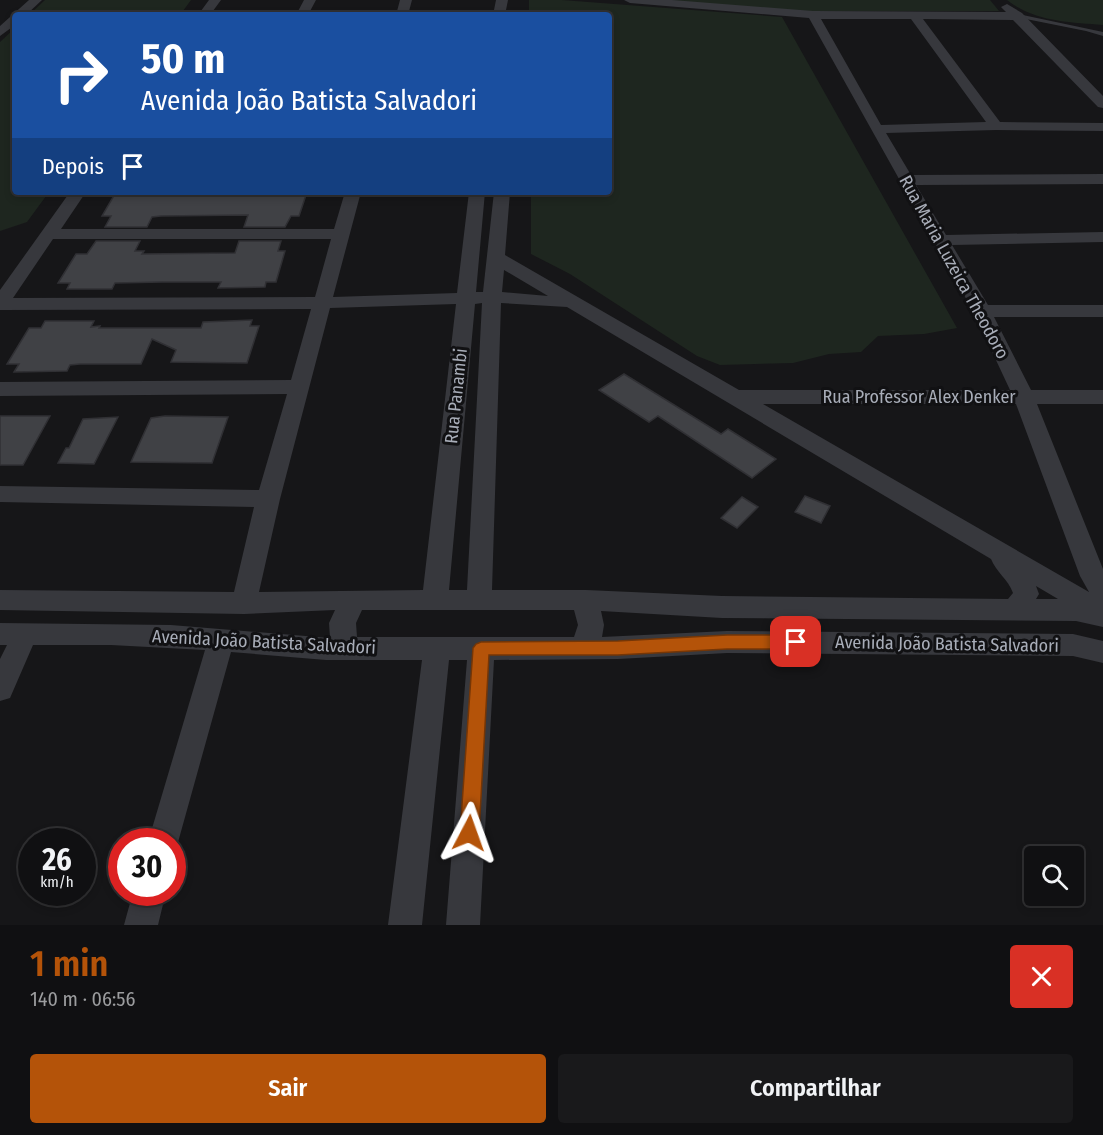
<!DOCTYPE html>
<html lang="pt">
<head>
<meta charset="utf-8">
<style>
	:root { --surface:#101012; --page:#19191b; --text:#f1f3f6; --muted:#9c9d9f; --line:#303032; --accent:#b45309 }
	body { margin:0; font-family:"Fira Sans Condensed",sans-serif; background:var(--page); color:var(--text); height:100vh; display:flex; flex-direction:column; font-size:22px; white-space:nowrap }
	* { box-sizing:border-box; margin:0 }
	p { font-size:20px; color:var(--muted) }
	.icon { flex:none; width:33px; height:33px; fill:none; stroke:currentColor; stroke-width:2; stroke-linecap:round; stroke-linejoin:round }
	.map { position:relative; height:925px; overflow:hidden }
	.sheet { display:flex; flex-direction:column; background:var(--surface); flex:1 }
	.sheet>* { flex:none }
	.banner { position:absolute; left:12px; top:12px; width:600px; height:183px; border-radius:6px; box-shadow:0 3px 9px #0003,0 0 0 2px var(--line); background:#1a4fa0; color:#fff; overflow:hidden }
	.buttons { position:absolute; left:1024px; top:846px; display:grid; gap:12px }
	.buttons a { display:grid; place-items:center; width:60px; height:60px; border-radius:6px; background:var(--surface); box-shadow:0 3px 9px #0003,0 0 0 2px var(--line); font-size:30px }
	.speed { position:absolute; left:18px; top:828px; display:flex; gap:12px; font-size:30px; font-weight:700; text-align:center }
	.speed>* { display:grid; place-content:center; width:78px; height:78px; border-radius:50%; background:var(--surface); box-shadow:0 3px 9px #0003,0 0 0 2px var(--line); line-height:1 }
	.speed small { font-size:15px; font-weight:400 }
	.speed .limit { border:9px solid #d22; background:#fff; color:#111 }
	.pin { position:absolute; display:grid; place-items:center; width:51px; height:51px; color:#fff; margin:-26px; border-radius:12px; box-shadow:0 3px 9px #0006 }
	.me { position:absolute; width:66px; margin:-33px; rotate:4deg; stroke-linejoin:round; filter:drop-shadow(0 0 4px #0008) }
	.turn { display:flex; align-items:center; gap:21px; height:126px; padding:0 30px; font-size:27px }
	.turn .icon { width:78px; height:78px; stroke-width:2.5 }
	.turn b { display:block; font-size:42px; line-height:51px }
	.then { display:flex; align-items:center; height:57px; padding:0 30px; background:#0003; gap:12px; font-size:22px }
	.round { display:grid; place-items:center; flex:none; width:63px; height:63px; border-radius:6px; background:var(--page) }
	.head { display:flex; align-items:center; justify-content:space-between; height:102px; padding:0 30px }
	h1 { font-size:36px; font-weight:600; line-height:45px; color:var(--accent) }
	.button { display:flex; gap:12px; margin-top:auto; padding:12px 30px }
	.button a { flex:1; height:69px; border-radius:6px; background:var(--accent); color:#fff; font-size:24px; font-weight:600; line-height:69px; text-align:center }
	.button a+a { background:var(--page); color:var(--text) }
	.map>svg:first-child { display:block }
	.green { fill:#1e261f }
	.building { fill:#404145; stroke:#303034; stroke-width:1.5 }
	.lines { fill:none; stroke-linecap:round; stroke-linejoin:round }
	.service { fill:#37383d; fill-rule:evenodd }
	.minor { fill:#37383d; fill-rule:evenodd }
	.route { fill:#b45309; stroke:#753606; stroke-width:1.5 }
	.labels { text-anchor:middle; stroke-width:6; stroke-linejoin:round; paint-order:stroke }
	.street-label { font-size:18px; fill:#a8adb8; stroke:#111113 }
</style>
</head>
<body>
<div class="map">
<svg width="1103" height="925" viewBox="0 0 1103 925">
	<rect width="100%" height="100%" fill="#161618"/>
	<path class="green" d="M 45,0 L 191,0 L 180,15 L 29,15 Z
		M 529,0 L 562,0 L 782,17 L 957,328 L 924,334 L 878,336 L 861,352 L 829,354 L 793,363 L 720,365 L 697,356 L 570,274 L 531,254 L 531,192 L 609,192 L 609,15 L 529,15 Z
		M 657,0 L 990,0 L 999,11 L 788,11 Z
		M 1007,0 L 1103,0 L 1103,25 C 1069,22 1035,22 1007,0 Z
		M 15,28 L 15,192 L 49,192 L 27,222 L 0,231 L 0,42 Z"/>
	<path class="building" d="M 116,192 L 307,192 L 299,216 L 291,216 L 285,227 L 244,227 L 248,215 L 161,216 L 152,217 L 147,227 L 105,227 L 111,216 L 102,216 Z
		M 96,241 L 140,241 L 135,251 L 144,251 L 142,254 L 235,253 L 239,241 L 281,241 L 278,251 L 285,251 L 276,282 L 266,282 L 265,287 L 218,288 L 221,282 L 163,282 L 115,283 L 112,289 L 67,289 L 70,283 L 58,283 L 76,254 L 87,254 Z
		M 252,320 L 250,326 L 259,326 L 247,363 L 171,362 L 176,350 L 152,339 L 141,364 L 80,364 L 70,365 L 67,371 L 14,372 L 19,364 L 7,364 L 29,328 L 41,328 L 45,321 L 94,321 L 91,327 L 100,326 L 99,328 L 201,328 L 203,322 Z
		M 624,374 L 721,434 L 728,429 L 776,459 L 752,478 L 658,416 L 649,422 L 599,390 Z
		M 0,416 L 50,416 L 23,465 L 0,465 Z
		M 165,416 L 228,417 L 212,463 L 131,462 L 151,418 Z
		M 118,417 L 94,464 L 58,463 L 66,448 L 69,448 L 83,419 Z
		M 805,496 L 830,506 L 821,523 L 795,512 Z
		M 742,497 L 758,507 L 737,528 L 721,518 Z"/>
	<g class="lines">
		<path class="service" d="M 1018,14 L 1103,32 L 1103,36 L 1086,31 L 1016,17 L 1015,16 Z"/>
		<path class="minor" d="M 29,0 L 42,0 L 26,15 L 15,15 L 15,25 L 0,36 L 0,26 Z
			M 209,0 L 221,0 L 210,15 L 198,15 Z
			M 304,0 L 316,0 L 308,15 L 296,15 Z
			M 400,0 L 412,0 L 408,15 L 396,15 Z
			M 496,0 L 508,0 L 505,15 L 493,15 Z
			M 624,0 L 672,0 L 813,11 L 1006,12 L 1001,7 L 1007,4 L 1022,13 L 1103,96 L 1103,108 L 1098,107 L 1013,20 L 923,19 L 1000,122 L 1103,123 L 1103,131 L 996,130 L 886,133 L 911,175 L 1103,174 L 1103,184 L 916,185 L 946,235 L 1103,232 L 1103,242 L 952,245 L 988,305 L 1103,305 L 1103,317 L 994,317 L 1031,390 L 1103,390 L 1103,404 L 1037,404 L 1103,569 L 1103,627 L 1076,621 L 722,618 L 601,611 L 604,625 L 602,637 L 727,631 L 1073,634 L 1103,641 L 1103,663 L 1073,656 L 727,653 L 618,659 L 494,660 L 480,925 L 446,925 L 467,660 L 449,660 L 422,925 L 388,925 L 422,660 L 326,660 L 231,652 L 175,853 L 172,854 L 172,842 L 148,842 L 205,650 L 111,645 L 33,645 L 10,698 L 0,701 L 0,659 L 7,645 L 0,645 L 0,623 L 171,625 L 330,638 L 329,623 L 335,610 L 244,614 L 0,610 L 0,590 L 234,592 L 254,507 L 0,502 L 0,486 L 259,490 L 287,394 L 0,396 L 0,382 L 291,380 L 311,309 L 0,310 L 0,290 L 70,192 L 86,192 L 61,229 L 334,229 L 345,192 L 361,192 L 333,297 L 457,293 L 469,192 L 485,192 L 476,292 L 483,292 L 494,192 L 510,192 L 505,255 L 739,390 L 1010,390 L 973,311 L 809,18 L 630,3 ZM 821,19 L 911,19 L 986,122 L 881,125 ZM 53,239 L 331,239 L 315,297 L 13,298 ZM 504,270 L 548,296 L 502,292 ZM 482,303 L 467,590 L 449,590 L 475,304 ZM 501,303 L 567,307 L 991,559 C 996,572 1008,579 1013,593 L 1008,599 L 722,596 L 586,590 L 492,590 ZM 456,304 L 423,590 L 259,592 L 280,499 L 330,308 ZM 763,404 L 1016,404 L 1080,576 L 1089,592 ZM 1036,586 L 1058,599 L 1036,599 L 1039,594 ZM 362,610 L 574,610 L 578,625 L 574,637 L 357,637 L 356,623 Z
			M 133,892 L 166,892 L 158,925 L 124,925 Z"/>
	</g>
	<path class="route" d="M 727,635 L 796,635 L 802,637 L 805,642 L 802,647 L 796,649 L 727,649 L 618,655 L 489,655 L 479,833 L 476,839 L 469,842 L 463,839 L 460,833 L 473,648 L 476,644 L 481,642 L 618,641 Z"/>
	<g class="labels">
		<g class="street-label">
			<text transform="translate(954 267) rotate(61)" y="6">Rua Maria Luzeica Theodoro</text>
			<text transform="translate(456 396) rotate(-84)" y="6">Rua Panambi</text>
			<text x="919" y="403">Rua Professor Alex Denker</text>
			<text transform="translate(264 642) rotate(3)" y="6">Avenida João Batista Salvadori</text>
			<text transform="translate(947 644) rotate(1)" y="6">Avenida João Batista Salvadori</text>
		</g>
	</g>
</svg>
<div class="buttons">
<a><svg class="icon" aria-label="search" viewBox="0 0 24 24"><circle cx="10" cy="10" r="6"/><path d="M15 15l6 6"/></svg></a>
</div>
<div class="speed"><div>26<small>km/h</small></div><div class="limit">30</div></div>
<div class="pin" style="left:796px;top:642px;background:#d93025"><svg class="icon" aria-label="arrive" viewBox="0 0 24 24"><path d="M6 21V4h12l-3 4 3 4H6"/></svg></div>
<svg class="me" style="left:469px;top:833px" viewBox="-20 -20 40 40"><path d="M0-17L14 15 0 8-14 15z" fill="#b45309" stroke="#fff" stroke-width="4"/></svg>
<div class="banner">
<div class="turn"><svg class="icon" aria-label="right" viewBox="0 0 24 24"><path d="M7 20v-9h11M14 6l5 5-5 5"/></svg><div><b>50 m</b>Avenida João Batista Salvadori</div></div>
<div class="then">Depois<svg class="icon" aria-label="arrive" viewBox="0 0 24 24"><path d="M6 21V4h12l-3 4 3 4H6"/></svg></div>
</div>
</div>
<section class="sheet">
<div class="head"><div><h1>1 min</h1><p>140 m · 06:56</p></div><a class="round" style="background:#d93025;color:#fff"><svg class="icon" aria-label="close" viewBox="0 0 24 24"><path d="M6 6l12 12M18 6L6 18"/></svg></a></div>
<div class="button"><a>Sair</a><a>Compartilhar</a></div>
</section>
</body>
</html>
